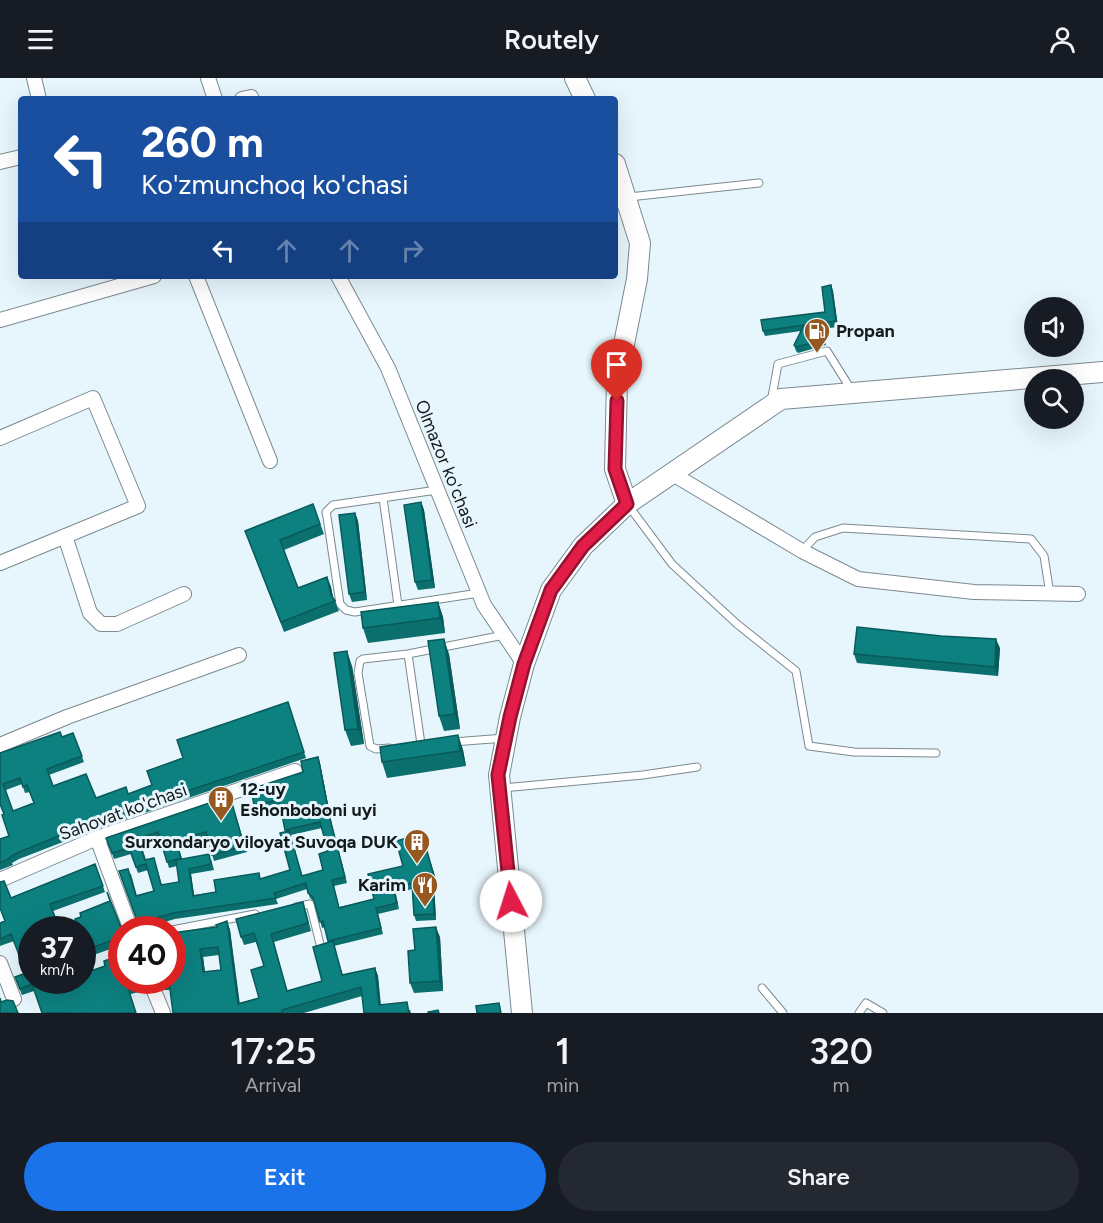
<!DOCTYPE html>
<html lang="en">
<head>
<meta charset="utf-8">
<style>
	:root { --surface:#171b24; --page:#242831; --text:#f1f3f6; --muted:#9ea1a6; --accent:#1a73e8 }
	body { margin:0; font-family:Figtree,sans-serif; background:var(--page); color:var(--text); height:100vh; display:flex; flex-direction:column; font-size:22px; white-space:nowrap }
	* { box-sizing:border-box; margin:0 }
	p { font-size:20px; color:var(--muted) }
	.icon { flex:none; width:33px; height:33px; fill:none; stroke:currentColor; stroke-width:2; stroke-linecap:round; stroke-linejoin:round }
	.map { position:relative; height:935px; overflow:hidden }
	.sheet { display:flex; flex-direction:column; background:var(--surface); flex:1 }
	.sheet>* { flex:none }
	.guide { position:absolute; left:18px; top:18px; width:600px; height:183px; border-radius:6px; box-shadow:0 6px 24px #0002; background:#1a4fa0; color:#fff; overflow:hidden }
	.controls { position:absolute; left:1024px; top:219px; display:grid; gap:12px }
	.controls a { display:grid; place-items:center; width:60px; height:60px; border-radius:50%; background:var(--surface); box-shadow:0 6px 24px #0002; font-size:30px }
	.speed { position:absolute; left:18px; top:838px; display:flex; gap:12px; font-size:30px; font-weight:700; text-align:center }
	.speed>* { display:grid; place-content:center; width:78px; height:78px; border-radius:50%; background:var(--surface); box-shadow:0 6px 24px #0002; line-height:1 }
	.speed small { font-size:15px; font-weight:400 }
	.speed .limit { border:9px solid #d22; background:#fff; color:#111 }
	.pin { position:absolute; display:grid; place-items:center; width:51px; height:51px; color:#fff; margin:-62px -26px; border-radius:50% 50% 50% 0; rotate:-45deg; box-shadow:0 0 6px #0007 }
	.pin .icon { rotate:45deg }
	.me { position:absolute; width:66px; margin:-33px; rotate:355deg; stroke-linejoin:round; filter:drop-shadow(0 0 4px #0008) }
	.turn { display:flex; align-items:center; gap:21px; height:126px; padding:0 24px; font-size:27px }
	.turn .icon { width:78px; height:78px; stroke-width:2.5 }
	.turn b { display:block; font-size:42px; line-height:51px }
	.lanes { display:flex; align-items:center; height:57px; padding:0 24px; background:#0003; justify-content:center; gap:30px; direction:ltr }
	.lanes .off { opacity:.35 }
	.eta { display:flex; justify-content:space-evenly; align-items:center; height:102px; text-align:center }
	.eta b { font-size:36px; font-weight:600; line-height:42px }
	.primary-button { display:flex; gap:12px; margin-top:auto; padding:12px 24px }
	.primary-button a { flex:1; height:69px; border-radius:36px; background:var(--accent); color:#fff; font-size:24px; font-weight:600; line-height:69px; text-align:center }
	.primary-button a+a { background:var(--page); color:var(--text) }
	header { display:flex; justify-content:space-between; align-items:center; height:78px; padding:0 24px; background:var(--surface); font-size:27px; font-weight:600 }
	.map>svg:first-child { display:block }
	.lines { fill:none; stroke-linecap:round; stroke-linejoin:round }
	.lane-casing { stroke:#7c8990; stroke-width:9 }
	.street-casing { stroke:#7c8990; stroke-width:16 }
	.secondary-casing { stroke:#7c8990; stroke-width:22 }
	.lane { stroke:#fff; stroke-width:7 }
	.street { stroke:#fff; stroke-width:14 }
	.secondary { stroke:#fff; stroke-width:20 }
	.wall { fill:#0b6f6e; fill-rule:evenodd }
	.shaded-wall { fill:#095a5a }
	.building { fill:#0d8180; stroke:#095a5a; stroke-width:1.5; fill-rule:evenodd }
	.route-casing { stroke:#92132f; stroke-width:15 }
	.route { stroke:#e11d48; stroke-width:10 }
	.labels { text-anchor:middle; stroke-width:6; stroke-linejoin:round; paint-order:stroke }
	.poi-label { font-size:18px; font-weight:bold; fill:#14191b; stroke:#e7f6fd; text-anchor:start }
	.street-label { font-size:18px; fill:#14191b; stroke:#e7f6fd }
</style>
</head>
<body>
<header><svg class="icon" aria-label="menu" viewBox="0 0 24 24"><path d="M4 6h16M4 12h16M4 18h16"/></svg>Routely<svg class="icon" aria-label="person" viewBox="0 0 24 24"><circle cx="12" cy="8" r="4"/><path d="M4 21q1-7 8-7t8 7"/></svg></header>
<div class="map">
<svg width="1103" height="935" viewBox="0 0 1103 935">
	<rect width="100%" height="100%" fill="#e7f6fd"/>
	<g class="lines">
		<g class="lane-casing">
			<path id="lane" d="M 629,119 L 759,105
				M 771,324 L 778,286 L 827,273 L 852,313
				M 437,412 L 333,427 L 326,434 L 327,439 L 340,526 L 346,532 L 355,534 L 479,515
				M 383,420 L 398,527
				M 628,427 L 672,486 L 737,546 L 796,593 L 809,668 L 854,674 L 936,675
				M 802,473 L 815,459 L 843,450 L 1031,461 L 1044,478 L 1050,516
				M 408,576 L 421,666
				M 453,664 L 505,660
				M 389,670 L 376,671 L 370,668 L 358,595 L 360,583 L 363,581 L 408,576 L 504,557
				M 502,710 L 643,697 L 697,689
				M 296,829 L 310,826 L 321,870
				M 172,852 L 255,836
				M 762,910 L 783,935
				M 859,935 L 866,925 L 883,935"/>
		</g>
		<g class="street-casing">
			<path id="street" d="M 34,0 L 39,21
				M 208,0 L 215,21
				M 242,21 L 251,19 L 252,21
				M 0,84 L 21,79
				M 196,198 L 270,383
				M 338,198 L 388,290 L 484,527 L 524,586
				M 0,242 L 154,198
				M 0,360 L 93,320 L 138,428 L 0,485
				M 671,395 L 802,473 L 858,501 L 974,514 L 1078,516
				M 65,458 L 90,535 L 101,546 L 117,546 L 184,516
				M 0,667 L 67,639 L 239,577
				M 97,760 L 131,852
				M 0,802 L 97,760 L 295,693
				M 0,885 L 14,921
				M 150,903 L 163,935"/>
		</g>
		<g class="secondary-casing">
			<path id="secondary" d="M 575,0 L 585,21
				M 615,86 L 640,165 L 637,201 L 617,301 L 615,391 L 627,426
				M 522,935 L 499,697 L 510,639 L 524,586 L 551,512 L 583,468 L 627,426 L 781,321 L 1103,294"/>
		</g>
		<use href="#lane" class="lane"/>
		<use href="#street" class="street"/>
		<use href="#secondary" class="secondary"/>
	</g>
	<path class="wall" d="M 831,207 L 833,213 L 838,249 L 821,251 L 826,267 L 798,275 L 796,273 L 794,267 L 801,253 L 765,258 L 763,253 L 825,234 Z
		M 421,424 L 424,432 L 435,510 L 418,512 L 415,504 Z
		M 313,426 L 324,456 L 284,472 L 298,510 L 327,499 L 331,509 L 333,520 L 335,523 L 339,533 L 284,554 L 245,453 Z
		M 355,435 L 358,443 L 367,522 L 352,524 L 349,516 Z
		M 438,524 L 443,539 L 445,555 L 368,565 L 363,550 Z
		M 1000,570 L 998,598 L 857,585 L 854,576 Z
		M 449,576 L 460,651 L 444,653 L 439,638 Z
		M 352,588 L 364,666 L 351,668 L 345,652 Z
		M 288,624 L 306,680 L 94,752 L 19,781 L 12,785 L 13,787 L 0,792 L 0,761 L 9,758 L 4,736 L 0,675 L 62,659 L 73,655 L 84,684 L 49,697 L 53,708 L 96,720 L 128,716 L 152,707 L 183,680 ZM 22,706 L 25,715 L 30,714 L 34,725 L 13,733 L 6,712 Z
		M 458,657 L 463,672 L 466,688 L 387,700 L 382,684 Z
		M 318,679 L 320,685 L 332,747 L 347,805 L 334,808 L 339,829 L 374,821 L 403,788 L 422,756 L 437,804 L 434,805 L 436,842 L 416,843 L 414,837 L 412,811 L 396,816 L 399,831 L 378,836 L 383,856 L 334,868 L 343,897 L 375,890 L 378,898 L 381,927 L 410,932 L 411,935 L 364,935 L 362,918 L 304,935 L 173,935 L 170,912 L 164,912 L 160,903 L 217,849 L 227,843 L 230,852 L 239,925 L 259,920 L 264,888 L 256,864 L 244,867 L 241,859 L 306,833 L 311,853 L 274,864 L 287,913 L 322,903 L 329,865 L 325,849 L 322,850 L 315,824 L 310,820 L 307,811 L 276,821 L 278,826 L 175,841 L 140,851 L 119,793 L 131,796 L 137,818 L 154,813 L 148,792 L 138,795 L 131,776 L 114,781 L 106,760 L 230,718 L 247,774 L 214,783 L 207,760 L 178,768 L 182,781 L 211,781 L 214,792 L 191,796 L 194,817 L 216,814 L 290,792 L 286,754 L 280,728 L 256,733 L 254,727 L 303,694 ZM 322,750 L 328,773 L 323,792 L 302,798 L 291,757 ZM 160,760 L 169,790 L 177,788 L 179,804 L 162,807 L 154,780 L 146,782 L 141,766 ZM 219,877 L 221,892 L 205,894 L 203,879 Z
		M 95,786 L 105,814 L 53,833 L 32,903 L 138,903 L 142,913 L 131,916 L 34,913 L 22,917 L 15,899 L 26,895 L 14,863 L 0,868 L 0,845 L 5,843 L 11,820 Z
		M 82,852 L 122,852 L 122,867 L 82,881 Z
		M 440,859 L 443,913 L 414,915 L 410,905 Z"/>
	<path class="shaded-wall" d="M 831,207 L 833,213 L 838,249 L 836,243 Z
		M 421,424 L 424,432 L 435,510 L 432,502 Z
		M 355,435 L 358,443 L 367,522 L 365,514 Z
		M 327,499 L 331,509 L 334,523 L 331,517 Z
		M 438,524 L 443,539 L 445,555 L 440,540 Z
		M 444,561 L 449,576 L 460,651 L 455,636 Z
		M 996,561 L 1000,570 L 998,598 L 995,589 Z
		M 347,573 L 352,588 L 364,666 L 358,651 Z
		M 458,657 L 463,672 L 466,688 L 460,673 Z
		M 318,679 L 320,685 L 332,747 L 347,805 L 330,741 Z
		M 189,791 L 191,796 L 195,823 L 193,818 Z
		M 432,799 L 434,805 L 436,842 L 434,836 Z
		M 227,843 L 230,852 L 241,934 L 238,926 Z
		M 436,849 L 440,859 L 443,913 L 440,903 Z
		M 200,871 L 203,879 L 206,902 L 203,894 Z
		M 375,890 L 378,898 L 381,935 L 379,927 Z"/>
	<path class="building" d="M 831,207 L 836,243 L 819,245 L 824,262 L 796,269 L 794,267 L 804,247 L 763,253 L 761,242 L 825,234 L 822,209 Z
		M 421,424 L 432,502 L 415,504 L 404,427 Z
		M 313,426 L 320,446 L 280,462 L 298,510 L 327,499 L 331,517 L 335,523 L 281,544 L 245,453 Z
		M 355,435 L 365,514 L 349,516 L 339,437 Z
		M 438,524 L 440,540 L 363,550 L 361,534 Z
		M 857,549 L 941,558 L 996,561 L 995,589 L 854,576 Z
		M 444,561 L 455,636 L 439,638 L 428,563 Z
		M 347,573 L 358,651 L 345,652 L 334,575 Z
		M 288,624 L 304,674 L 91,745 L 17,775 L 10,779 L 10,780 L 0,785 L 0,761 L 9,758 L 2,737 L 4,736 L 0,726 L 0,675 L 60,654 L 62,659 L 73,655 L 82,678 L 47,691 L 53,708 L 86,696 L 96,720 L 126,709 L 128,716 L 152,707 L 147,693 L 183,680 L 177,662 ZM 20,700 L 23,709 L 27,707 L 34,725 L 13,733 L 3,706 Z
		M 458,657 L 460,673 L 382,684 L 380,669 Z
		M 318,679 L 330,741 L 345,799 L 332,802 L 339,830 L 374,821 L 368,796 L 403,788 L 396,763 L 422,756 L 434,798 L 432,799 L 434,836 L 414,837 L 412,805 L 393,810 L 397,825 L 376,830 L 381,850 L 328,863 L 323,843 L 320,844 L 313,819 L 308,815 L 306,805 L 274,815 L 276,820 L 173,835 L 138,845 L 119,793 L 128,791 L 136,818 L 154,813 L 146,786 L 136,789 L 129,770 L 112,775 L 106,760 L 230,718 L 244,768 L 212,777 L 206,754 L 176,762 L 181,780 L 167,784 L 158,754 L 138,761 L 145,782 L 154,780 L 161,807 L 179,804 L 176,782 L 209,776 L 211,786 L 189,791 L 193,818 L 216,814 L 214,802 L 259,795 L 260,801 L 290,792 L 280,755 L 289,753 L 302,798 L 323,792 L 319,776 L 328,773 L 320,744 L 285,752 L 279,722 L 254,727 L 251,711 L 303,694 L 301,683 Z
		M 95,786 L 103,808 L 50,826 L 60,852 L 32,852 L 32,903 L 82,903 L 82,896 L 105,888 L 104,883 L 122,877 L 122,903 L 138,903 L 139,906 L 128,910 L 136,935 L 42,935 L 32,906 L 20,911 L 15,899 L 26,895 L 11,856 L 0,861 L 0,845 L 5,843 L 0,830 L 0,804 L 4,803 L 11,820 Z
		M 107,814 L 122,852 L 122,859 L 82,873 L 82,852 L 70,852 L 78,849 L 75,841 L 81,839 L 80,835 L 110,823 Z
		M 303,824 L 308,845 L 271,856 L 287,913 L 322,903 L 313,869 L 333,863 L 342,897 L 375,890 L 379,927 L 407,924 L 409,935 L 364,935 L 361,909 L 282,932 L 283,935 L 173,935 L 169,903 L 161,904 L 160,903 L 172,903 L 172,855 L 217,849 L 216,847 L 227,843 L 238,926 L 259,920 L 251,892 L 264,888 L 254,855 L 241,859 L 236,841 ZM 218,869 L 221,892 L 203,894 L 200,871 Z
		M 436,849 L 440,903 L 410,905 L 408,873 L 415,872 L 413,851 Z
		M 0,920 L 1,924 L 7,922 L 13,923 L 18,935 L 0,935 Z
		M 499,925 L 501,935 L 477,935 L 476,928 Z
		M 438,932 L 439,935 L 428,935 L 428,934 Z"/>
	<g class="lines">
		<g class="route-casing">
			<path id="route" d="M 511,823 L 498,697 L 510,639 L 524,586 L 551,512 L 583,468 L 627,426 L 615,391 L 617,323"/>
		</g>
		<use href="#route" class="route"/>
	</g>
	<defs>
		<g id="fuel-pin" transform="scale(1.35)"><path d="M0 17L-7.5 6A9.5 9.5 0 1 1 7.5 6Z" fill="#97581f" stroke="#e7f6fd"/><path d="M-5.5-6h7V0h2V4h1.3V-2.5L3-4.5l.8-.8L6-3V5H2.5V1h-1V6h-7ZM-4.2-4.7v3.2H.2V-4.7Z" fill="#fff"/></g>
		<g id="building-pin" transform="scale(1.35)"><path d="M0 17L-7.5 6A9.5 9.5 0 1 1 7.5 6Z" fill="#97581f" stroke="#e7f6fd"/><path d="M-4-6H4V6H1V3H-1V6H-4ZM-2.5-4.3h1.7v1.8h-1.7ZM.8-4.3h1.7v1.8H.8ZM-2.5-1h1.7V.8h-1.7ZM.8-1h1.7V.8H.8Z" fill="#fff"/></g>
		<g id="restaurant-pin" transform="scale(1.35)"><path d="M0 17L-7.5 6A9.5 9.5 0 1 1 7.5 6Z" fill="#97581f" stroke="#e7f6fd"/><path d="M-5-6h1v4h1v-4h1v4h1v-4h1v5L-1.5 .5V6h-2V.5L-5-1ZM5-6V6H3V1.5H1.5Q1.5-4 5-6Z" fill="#fff"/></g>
	</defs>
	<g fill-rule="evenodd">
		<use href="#fuel-pin" x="817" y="253"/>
		<use href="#building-pin" x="221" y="721"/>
		<use href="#building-pin" x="417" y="764"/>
		<use href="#restaurant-pin" x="425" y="807"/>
	</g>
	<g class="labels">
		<g class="poi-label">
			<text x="836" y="259">Propan</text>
			<text x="240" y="717">12-uy<tspan x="240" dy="21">Eshonboboni uyi</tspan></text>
			<text x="398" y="770" text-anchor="end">Surxondaryo viloyat Suvoqa DUK</text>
			<text x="406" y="813" text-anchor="end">Karim</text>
		</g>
		<g class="street-label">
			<text transform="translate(446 386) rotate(68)" y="6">Olmazor ko'chasi</text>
			<text transform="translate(123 734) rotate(-20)" y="6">Sahovat ko'chasi</text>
		</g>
	</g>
</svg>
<div class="controls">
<a><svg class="icon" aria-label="sound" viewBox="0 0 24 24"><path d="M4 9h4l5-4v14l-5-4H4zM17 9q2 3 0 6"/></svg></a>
<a><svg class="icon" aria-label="search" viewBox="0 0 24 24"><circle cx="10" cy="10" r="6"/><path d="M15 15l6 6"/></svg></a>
</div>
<div class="speed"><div>37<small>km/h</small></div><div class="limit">40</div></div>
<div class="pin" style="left:617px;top:323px;background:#d93025"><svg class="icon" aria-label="arrive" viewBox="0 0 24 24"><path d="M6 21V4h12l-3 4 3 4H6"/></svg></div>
<svg class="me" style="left:511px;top:823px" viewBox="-20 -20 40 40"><circle r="19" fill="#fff"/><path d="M0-13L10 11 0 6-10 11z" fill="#e11d48"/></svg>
<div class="guide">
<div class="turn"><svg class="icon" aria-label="left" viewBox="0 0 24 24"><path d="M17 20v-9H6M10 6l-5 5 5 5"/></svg><div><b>260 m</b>Ko'zmunchoq ko'chasi</div></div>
<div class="lanes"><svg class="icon" aria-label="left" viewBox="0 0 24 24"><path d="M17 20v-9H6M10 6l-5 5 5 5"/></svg><svg class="icon off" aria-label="ahead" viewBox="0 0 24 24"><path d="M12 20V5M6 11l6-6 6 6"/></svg><svg class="icon off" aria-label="ahead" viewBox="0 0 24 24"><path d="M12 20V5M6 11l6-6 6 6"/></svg><svg class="icon off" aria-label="right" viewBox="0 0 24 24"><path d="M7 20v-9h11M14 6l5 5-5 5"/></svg></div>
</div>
</div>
<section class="sheet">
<div class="eta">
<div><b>17:25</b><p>Arrival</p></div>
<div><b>1</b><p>min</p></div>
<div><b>320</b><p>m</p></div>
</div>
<div class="primary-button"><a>Exit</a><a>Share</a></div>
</section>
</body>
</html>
